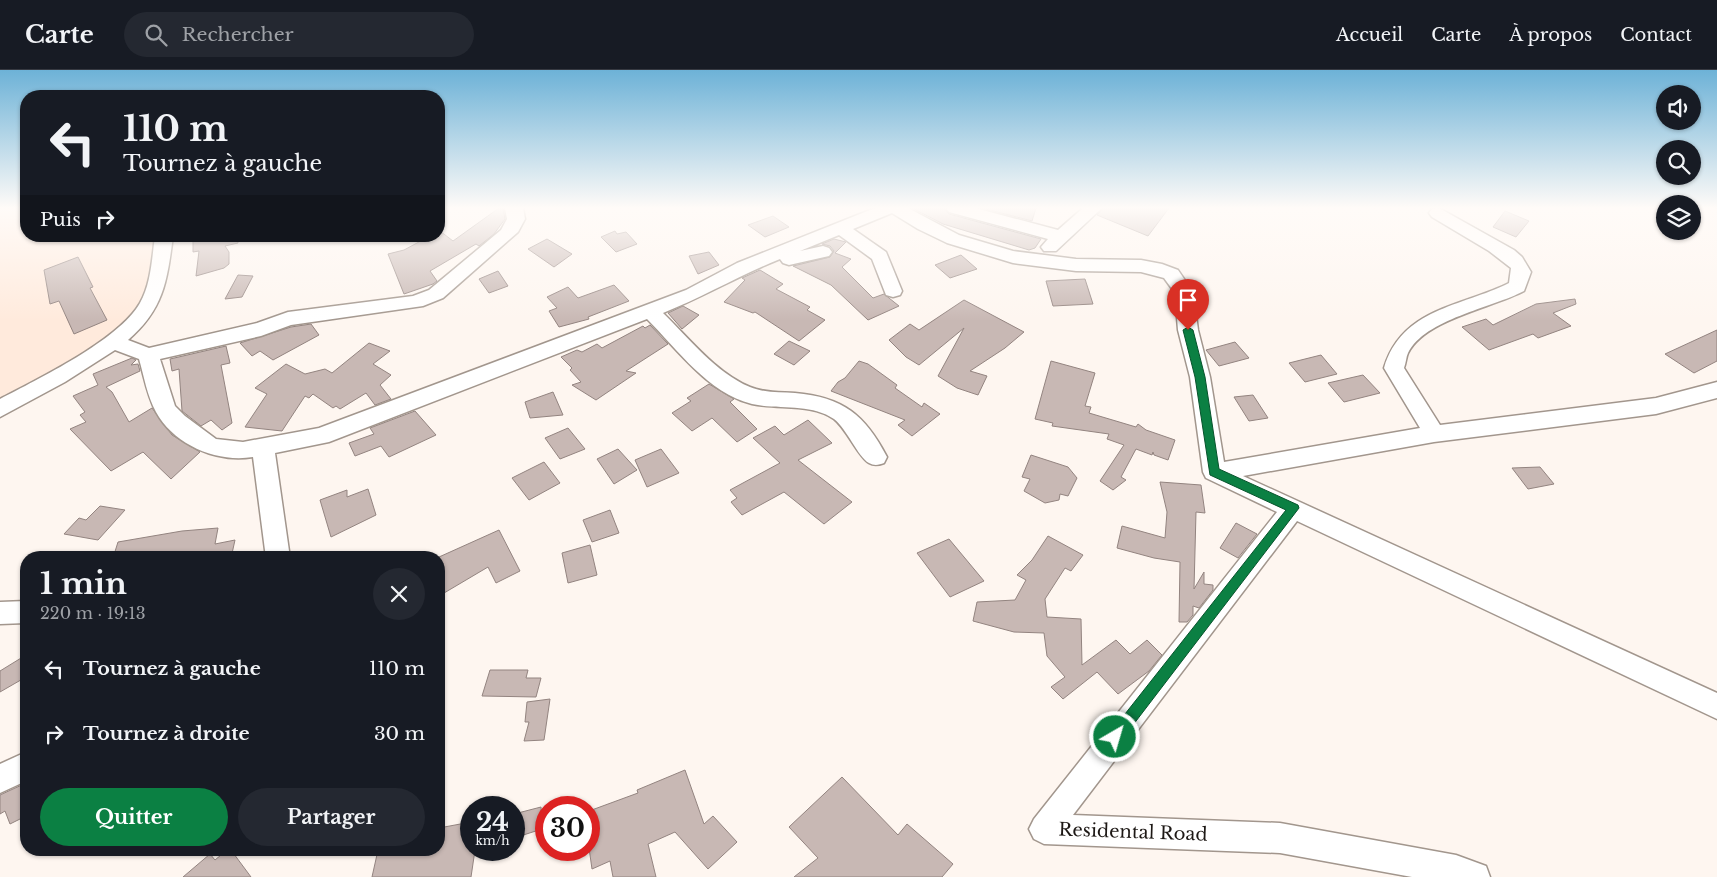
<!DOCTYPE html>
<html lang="fr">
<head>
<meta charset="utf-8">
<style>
	:root { --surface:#171b24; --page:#242831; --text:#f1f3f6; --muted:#9ea1a6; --line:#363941; --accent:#0b8043 }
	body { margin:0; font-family:"Libre Baskerville",serif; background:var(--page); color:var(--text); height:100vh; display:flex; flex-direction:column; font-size:19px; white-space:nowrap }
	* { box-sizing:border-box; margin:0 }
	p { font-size:16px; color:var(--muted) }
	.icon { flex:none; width:28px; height:28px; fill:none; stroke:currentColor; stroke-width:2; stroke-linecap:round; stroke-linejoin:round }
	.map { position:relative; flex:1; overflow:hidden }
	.sheet { position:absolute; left:20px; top:481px; width:425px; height:305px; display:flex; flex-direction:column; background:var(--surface); border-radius:20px; box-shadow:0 1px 4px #0004 }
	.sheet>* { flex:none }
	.banner { position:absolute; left:20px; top:20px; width:425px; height:152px; border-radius:20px; box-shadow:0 1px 4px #0004; background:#171b24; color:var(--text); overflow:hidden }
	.buttons { position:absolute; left:1656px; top:15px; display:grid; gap:10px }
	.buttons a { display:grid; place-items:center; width:45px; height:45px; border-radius:50%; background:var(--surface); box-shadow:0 1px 4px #0004; font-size:25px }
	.speed { position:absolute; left:460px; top:726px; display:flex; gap:10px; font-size:25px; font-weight:700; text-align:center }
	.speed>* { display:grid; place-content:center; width:65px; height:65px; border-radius:50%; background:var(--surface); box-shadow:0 1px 4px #0004; line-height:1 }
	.speed small { font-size:12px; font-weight:400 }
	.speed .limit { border:8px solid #d22; background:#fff; color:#111 }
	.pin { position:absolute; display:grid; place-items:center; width:42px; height:42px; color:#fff; margin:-51px -21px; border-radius:50% 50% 50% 0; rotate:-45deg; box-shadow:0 0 5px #0007 }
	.pin .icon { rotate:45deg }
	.me { position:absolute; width:55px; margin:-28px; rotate:38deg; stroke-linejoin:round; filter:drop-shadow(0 0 4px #0008) }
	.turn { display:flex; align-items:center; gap:18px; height:105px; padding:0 20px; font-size:22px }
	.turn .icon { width:65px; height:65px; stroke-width:2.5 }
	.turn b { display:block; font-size:35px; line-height:42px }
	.then { display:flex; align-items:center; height:48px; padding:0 20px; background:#0003; gap:10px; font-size:19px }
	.round { display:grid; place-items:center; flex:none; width:52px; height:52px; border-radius:26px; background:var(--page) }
	.head { display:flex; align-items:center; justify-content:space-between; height:85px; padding:0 20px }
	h1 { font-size:30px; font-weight:700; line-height:38px }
	.primary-button { display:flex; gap:10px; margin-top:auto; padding:10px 20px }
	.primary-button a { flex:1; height:58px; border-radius:30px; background:var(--accent); color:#fff; font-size:20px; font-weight:700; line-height:58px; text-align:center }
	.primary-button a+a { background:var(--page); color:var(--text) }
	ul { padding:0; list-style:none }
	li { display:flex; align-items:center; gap:15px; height:65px; padding:0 20px }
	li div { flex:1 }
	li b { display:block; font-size:19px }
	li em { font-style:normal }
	header { display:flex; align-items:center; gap:30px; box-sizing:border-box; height:70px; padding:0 25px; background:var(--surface); border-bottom:1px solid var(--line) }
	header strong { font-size:24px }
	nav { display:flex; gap:28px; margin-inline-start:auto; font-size:18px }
	.search { width:350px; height:45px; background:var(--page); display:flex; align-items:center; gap:12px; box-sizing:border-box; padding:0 18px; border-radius:28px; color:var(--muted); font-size:19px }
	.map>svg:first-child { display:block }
	.built { fill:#ffeadc }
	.building { fill:#c8b8b4; stroke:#938480 }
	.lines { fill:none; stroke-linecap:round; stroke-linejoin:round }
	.minor-casing { stroke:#a2968d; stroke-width:3 }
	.minor { fill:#fff; fill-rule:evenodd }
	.route { fill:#0b8043; stroke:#07532c }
	.labels { text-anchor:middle; stroke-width:5; stroke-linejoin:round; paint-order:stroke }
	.near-street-label { font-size:18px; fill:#1d1815; stroke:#fff }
</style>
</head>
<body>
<header>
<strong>Carte</strong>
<div class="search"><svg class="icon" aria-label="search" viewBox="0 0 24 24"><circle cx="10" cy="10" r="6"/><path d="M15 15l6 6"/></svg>Rechercher</div>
<nav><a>Accueil</a><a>Carte</a><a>À propos</a><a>Contact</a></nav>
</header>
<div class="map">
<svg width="1717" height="807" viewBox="0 0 1717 807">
	<rect width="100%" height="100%" fill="#fef6f0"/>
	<path class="built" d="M 0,138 L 26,138 L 26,166 L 161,166 L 142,242 L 119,263 L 0,334 Z"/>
	<path class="building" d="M 499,138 L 503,138 L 505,149 L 494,164 L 479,176 L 476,174 L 430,201 L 437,211 L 433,214 L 404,224 L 388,184 L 404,180 L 430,166 L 439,166 L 440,161 L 453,171 Z
		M 912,138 L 944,138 L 949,144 L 1041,169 L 1035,178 L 1029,180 L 943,154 Z
		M 982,138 L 1036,138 L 1032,151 Z
		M 1104,138 L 1169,138 L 1148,166 L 1097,145 Z
		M 1505,141 L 1529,151 L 1516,167 L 1493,157 Z
		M 773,146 L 789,157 L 765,167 L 748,155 Z
		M 615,161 L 617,164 L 626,162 L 637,174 L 616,182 L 601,167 Z
		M 193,166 L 237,166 L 238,173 L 225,176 L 229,182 L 229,194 L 224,198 L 196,206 L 199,181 L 193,182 Z
		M 547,169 L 572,184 L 554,197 L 528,179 Z
		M 834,169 L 846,172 L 835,183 L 851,189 L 842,197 L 873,228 L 884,224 L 899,236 L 868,250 L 831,215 L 793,196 L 830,187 L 834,181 L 830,176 L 822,174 Z
		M 709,182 L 719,195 L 698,204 L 689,186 Z
		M 961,185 L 977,199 L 950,208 L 935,195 Z
		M 78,187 L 93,217 L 90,218 L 107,250 L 74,264 L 59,231 L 50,234 L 44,200 Z
		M 760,200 L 783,214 L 776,219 L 810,237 L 807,240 L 825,250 L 799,271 L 755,242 L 753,243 L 724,232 L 745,210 L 742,208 Z
		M 498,201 L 508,216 L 489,223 L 479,209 Z
		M 238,205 L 253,206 L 242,227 L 225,229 Z
		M 1085,209 L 1093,234 L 1053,236 L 1046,211 Z
		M 614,215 L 629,231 L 588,247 L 589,249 L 559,257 L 549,241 L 557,238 L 547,227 L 568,217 L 578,228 Z
		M 1575,229 L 1576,234 L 1553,243 L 1571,256 L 1538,268 L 1533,264 L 1489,280 L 1462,257 L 1486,249 L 1493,255 L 1536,234 Z
		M 964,230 L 1024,262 L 1005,278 L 970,301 L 987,306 L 978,325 L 957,318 L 938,306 L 964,258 L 919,295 L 906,287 L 889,270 L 910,254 L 919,260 Z
		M 683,236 L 699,245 L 682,259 L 668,243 Z
		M 311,254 L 319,265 L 273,290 L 260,281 L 252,286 L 240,273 L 291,257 Z
		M 650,255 L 668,274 L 626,301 L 636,303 L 596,330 L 572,315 L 581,312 L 570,300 L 572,298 L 561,287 L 577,280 L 582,282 L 597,274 L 602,278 L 643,256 L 645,258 Z
		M 1717,260 L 1717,291 L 1694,303 L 1665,284 Z
		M 789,271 L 810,281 L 794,295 L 774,284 Z
		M 1235,272 L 1249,288 L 1219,296 L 1206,280 Z
		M 369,273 L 390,281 L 373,294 L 391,305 L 380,315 L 391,329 L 375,335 L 366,323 L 340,339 L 336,336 L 333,338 L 313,324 L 309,328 L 305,326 L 282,361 L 245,357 L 267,324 L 255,318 L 286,294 L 305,304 L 325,299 L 332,303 Z
		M 226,276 L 230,293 L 221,295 L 232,353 L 222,360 L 211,350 L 201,356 L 182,341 L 179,299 L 172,301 L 170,289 Z
		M 1321,285 L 1337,304 L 1305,312 L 1289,293 Z
		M 132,288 L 136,290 L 131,295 L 138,294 L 140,301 L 106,317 L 112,322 L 129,352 L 152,338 L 172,365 L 200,382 L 171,409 L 143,382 L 111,401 L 70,359 L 86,352 L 80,345 L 85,342 L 73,326 L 98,315 L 93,304 Z
		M 859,291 L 868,294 L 897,315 L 895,318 L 922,337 L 924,333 L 940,344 L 912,366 L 898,355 L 905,350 L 831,321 L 838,312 L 845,308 Z
		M 1051,291 L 1095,303 L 1085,336 L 1091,337 L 1089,343 L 1136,357 L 1138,354 L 1146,360 L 1175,370 L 1168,390 L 1154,385 L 1153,382 L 1152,385 L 1136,379 L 1121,407 L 1126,410 L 1113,420 L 1100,411 L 1124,375 L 1107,369 L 1109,364 L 1052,356 L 1053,353 L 1035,349 Z
		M 1363,305 L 1380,323 L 1344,332 L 1328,313 Z
		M 709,314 L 734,329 L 730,332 L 757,359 L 737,372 L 712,348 L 692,361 L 672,343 L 691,331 L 687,328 Z
		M 553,322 L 563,345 L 530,348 L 525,332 Z
		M 1253,325 L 1268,348 L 1249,351 L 1234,327 Z
		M 415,341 L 436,365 L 389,387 L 381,376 L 355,386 L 349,373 L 374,364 L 370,358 Z
		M 808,350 L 832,373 L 798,390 L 852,432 L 824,454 L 784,422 L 742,445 L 731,432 L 737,428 L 730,420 L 780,393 L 753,368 L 775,356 L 784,365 Z
		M 568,358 L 585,379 L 560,389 L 545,368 Z
		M 618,379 L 637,400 L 614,414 L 597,389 Z
		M 661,379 L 679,403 L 647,417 L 635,390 Z
		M 1031,385 L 1068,397 L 1077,408 L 1068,426 L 1060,424 L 1059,430 L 1045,433 L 1024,421 L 1030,409 L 1022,407 Z
		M 544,392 L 560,413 L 529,430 L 512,408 Z
		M 1540,397 L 1554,414 L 1528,419 L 1512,398 Z
		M 1160,412 L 1201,415 L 1205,443 L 1196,442 L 1194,519 L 1204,502 L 1204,514 L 1213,515 L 1213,520 L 1199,538 L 1193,536 L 1193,545 L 1187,552 L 1179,552 L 1180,492 L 1154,488 L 1117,478 L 1122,456 L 1165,468 L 1167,442 Z
		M 368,419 L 376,445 L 331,467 L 320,430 L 347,420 L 347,427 Z
		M 100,436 L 125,440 L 98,470 L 64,464 L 79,448 L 86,450 Z
		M 610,440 L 619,463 L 592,472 L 583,450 Z
		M 1236,453 L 1257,464 L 1238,488 L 1220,478 Z
		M 218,458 L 215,474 L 235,470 L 231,488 L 113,488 L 118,472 L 182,461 Z
		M 499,460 L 520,501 L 496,513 L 488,497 L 439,526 L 439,487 Z
		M 1048,466 L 1083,485 L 1071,501 L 1065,498 L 1045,529 L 1047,547 L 1081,549 L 1082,595 L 1116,570 L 1130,584 L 1147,570 L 1162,585 L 1149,601 L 1118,624 L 1097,602 L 1063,629 L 1051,617 L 1065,607 L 1047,586 L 1044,563 L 1014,562 L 973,551 L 977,532 L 1015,530 L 1026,510 L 1017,505 L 1032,490 Z
		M 949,469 L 984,511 L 950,527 L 917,483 Z
		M 590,475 L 597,505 L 568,513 L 562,483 Z
		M 26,585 L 26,607 L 0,622 L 0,601 Z
		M 490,600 L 528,600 L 526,608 L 541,608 L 536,627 L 482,626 Z
		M 550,629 L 544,670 L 524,671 L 529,652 L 525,652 L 527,632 Z
		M 685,700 L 704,754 L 713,746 L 737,772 L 708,799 L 675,762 L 648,774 L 656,807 L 613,807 L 610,791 L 592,799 L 589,778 L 589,741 L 638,723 L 637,720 Z
		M 842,707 L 898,765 L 907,754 L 953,794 L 942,807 L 794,807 L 818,788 L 789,757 Z
		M 26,713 L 26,746 L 10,754 L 5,741 L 0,744 L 0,725 Z
		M 541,737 L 542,759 L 514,768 L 514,744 Z
		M 471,752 L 471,780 L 475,780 L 471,807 L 372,807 L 378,780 L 439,780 L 439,758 Z
		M 227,780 L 231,780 L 251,807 L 183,807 L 210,784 L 215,790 Z"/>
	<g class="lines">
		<g class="minor-casing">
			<path id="minor" d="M 505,138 L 523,138 L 525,149 L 518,162 L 443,228 L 423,236 L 291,255 L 261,266 L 160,289 L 175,336 L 185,346 L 216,369 L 243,372 L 319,358 L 686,220 L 737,193 L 875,138 L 908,138 L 959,165 L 1013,181 L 1076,189 L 1141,190 L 1162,194 L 1178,200 L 1193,222 L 1198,260 L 1210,307 L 1224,392 L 1420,358 L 1384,298 C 1402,238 1461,237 1509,213 L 1511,198 L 1489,181 L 1432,147 L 1429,143 L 1432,139 L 1439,138 L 1514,180 L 1522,187 L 1531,202 L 1524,221 C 1492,238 1425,249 1408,283 C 1406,287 1406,293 1404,298 L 1440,355 L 1656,328 L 1717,312 L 1717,328 L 1656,344 L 1434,372 L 1243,406 L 1717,623 L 1717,649 L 1297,451 L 1073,745 L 1280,753 L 1456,785 L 1486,796 L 1490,807 L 1412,807 L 1280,783 L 1044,774 L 1034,769 L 1029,759 L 1034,749 L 1277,442 L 1206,408 L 1203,402 L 1190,307 L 1178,260 L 1175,223 L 1164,208 L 1141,202 L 1076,201 L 1013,193 L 947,173 L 918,159 L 892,143 L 853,159 L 886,182 L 902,221 L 900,225 L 893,227 L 886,225 L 872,189 L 839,165 L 800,181 L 823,176 L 829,178 L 832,182 L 829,186 L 789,195 L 783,193 L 780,189 C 740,205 703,227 663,243 C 689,268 716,303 750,317 C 764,323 781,322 795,323 C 843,327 865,345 887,387 L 884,393 C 879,395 874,396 869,393 C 858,387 847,359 834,349 C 811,333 779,340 752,334 C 708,323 678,280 647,249 L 329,372 L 275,383 L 290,488 L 266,488 L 253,387 C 217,393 174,375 156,342 C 147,326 144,306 139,289 L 115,280 L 65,312 L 0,347 L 0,329 C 38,309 119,270 140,233 C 151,214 152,188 155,166 L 173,166 C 167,211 164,239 128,270 L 149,278 L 257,253 L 288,242 L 413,226 L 429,220 L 501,160 L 507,149 Z
				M 946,138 L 975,138 L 1058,160 L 1083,138 L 1102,138 L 1056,181 L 1044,181 L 1041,177 L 1048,169 L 949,142 Z
				M 26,531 L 26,553 L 0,554 L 0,532 Z
				M 26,682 L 26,711 L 0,723 L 0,694 Z"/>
		</g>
		<use href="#minor" class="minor"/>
	</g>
	<linearGradient id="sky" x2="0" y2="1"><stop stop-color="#6db2d7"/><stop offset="0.55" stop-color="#fffbf8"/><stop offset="1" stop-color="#fffbf8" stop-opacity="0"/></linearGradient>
	<rect width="1717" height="251" fill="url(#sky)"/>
	<path class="route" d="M 1188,257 L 1193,260 L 1205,307 L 1219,399 L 1298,435 L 1299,438 L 1120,672 L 1115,674 L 1110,672 L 1108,667 L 1110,663 L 1286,440 L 1210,405 L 1195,307 L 1183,260 Z"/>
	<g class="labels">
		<g class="near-street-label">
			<text transform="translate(1133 762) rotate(2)" y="6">Residental Road</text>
		</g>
	</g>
</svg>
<div class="buttons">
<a><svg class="icon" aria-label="sound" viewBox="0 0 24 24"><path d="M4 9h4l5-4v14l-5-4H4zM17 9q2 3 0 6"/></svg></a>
<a><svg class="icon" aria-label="search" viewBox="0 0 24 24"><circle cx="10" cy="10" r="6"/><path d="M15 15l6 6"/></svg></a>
<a><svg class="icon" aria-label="layers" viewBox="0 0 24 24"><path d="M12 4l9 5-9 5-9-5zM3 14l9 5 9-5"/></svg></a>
</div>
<div class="speed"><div>24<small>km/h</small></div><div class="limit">30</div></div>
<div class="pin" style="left:1188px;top:260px;background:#d93025"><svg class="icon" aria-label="arrive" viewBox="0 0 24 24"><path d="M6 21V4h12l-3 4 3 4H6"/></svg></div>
<svg class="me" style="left:1115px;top:667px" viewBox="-20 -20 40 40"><circle r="17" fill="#0b8043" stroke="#fff" stroke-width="3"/><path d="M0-11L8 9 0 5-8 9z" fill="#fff"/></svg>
<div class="banner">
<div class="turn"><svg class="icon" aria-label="left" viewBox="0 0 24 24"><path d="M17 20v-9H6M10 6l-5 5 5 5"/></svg><div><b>110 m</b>Tournez à gauche</div></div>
<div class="then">Puis<svg class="icon" aria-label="right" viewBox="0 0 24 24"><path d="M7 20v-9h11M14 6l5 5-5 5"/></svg></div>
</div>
<section class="sheet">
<div class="head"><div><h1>1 min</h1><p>220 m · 19:13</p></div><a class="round"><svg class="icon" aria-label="close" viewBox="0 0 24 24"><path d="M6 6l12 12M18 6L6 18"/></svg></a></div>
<ul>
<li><svg class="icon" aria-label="left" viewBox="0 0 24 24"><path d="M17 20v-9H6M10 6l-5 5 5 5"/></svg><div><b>Tournez à gauche</b></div><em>110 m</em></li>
<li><svg class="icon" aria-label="right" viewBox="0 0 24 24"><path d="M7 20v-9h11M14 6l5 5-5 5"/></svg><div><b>Tournez à droite</b></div><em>30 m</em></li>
</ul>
<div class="primary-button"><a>Quitter</a><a>Partager</a></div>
</section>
</div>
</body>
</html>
